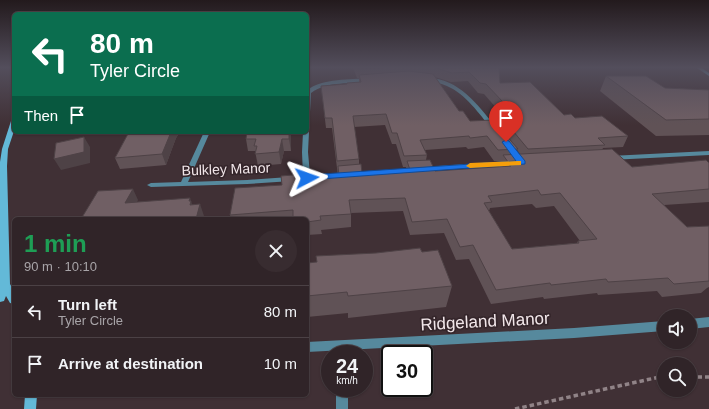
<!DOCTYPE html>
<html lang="en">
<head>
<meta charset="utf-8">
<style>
	:root { --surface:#302428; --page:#382c30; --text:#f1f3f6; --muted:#a8a4a8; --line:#4b4145 }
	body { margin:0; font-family:Arial,sans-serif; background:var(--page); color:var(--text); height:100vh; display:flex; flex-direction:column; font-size:15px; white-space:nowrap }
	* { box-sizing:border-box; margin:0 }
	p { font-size:13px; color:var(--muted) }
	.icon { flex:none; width:22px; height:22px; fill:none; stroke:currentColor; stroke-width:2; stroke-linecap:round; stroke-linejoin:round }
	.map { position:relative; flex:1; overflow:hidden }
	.sheet { position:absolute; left:12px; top:217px; width:297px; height:180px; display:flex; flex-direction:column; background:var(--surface); border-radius:6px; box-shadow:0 1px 3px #0004,0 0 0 1px var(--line) }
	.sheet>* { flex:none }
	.banner { position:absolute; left:12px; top:12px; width:297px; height:122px; border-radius:6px; box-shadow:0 1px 3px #0004,0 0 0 1px var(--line); background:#0b6e4f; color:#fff; overflow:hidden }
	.fabs { position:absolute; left:657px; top:309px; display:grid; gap:8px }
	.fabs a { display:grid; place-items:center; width:40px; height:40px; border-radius:50%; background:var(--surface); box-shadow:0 1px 3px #0004,0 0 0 1px var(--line); font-size:20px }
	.speed { position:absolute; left:321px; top:345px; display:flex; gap:8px; font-size:20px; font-weight:700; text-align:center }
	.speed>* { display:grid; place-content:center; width:52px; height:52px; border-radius:50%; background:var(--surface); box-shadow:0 1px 3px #0004,0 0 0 1px var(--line); line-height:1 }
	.speed small { font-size:10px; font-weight:400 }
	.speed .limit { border:2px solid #111; border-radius:6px; background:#fff; color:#111 }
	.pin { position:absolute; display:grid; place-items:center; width:34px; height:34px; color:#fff; margin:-41px -17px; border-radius:50% 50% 50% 0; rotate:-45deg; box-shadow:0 0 4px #0007 }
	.pin .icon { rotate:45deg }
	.me { position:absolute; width:44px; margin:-22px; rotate:86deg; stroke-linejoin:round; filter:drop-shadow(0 0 3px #0008) }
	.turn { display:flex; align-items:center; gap:14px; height:84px; padding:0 12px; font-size:18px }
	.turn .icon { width:52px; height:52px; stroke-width:2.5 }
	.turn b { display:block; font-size:28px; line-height:34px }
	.then { display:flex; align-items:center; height:38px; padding:0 12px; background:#0003; gap:8px; font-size:15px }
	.round { display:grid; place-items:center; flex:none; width:42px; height:42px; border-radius:21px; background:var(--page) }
	.head { display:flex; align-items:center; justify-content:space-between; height:68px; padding:0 12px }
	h1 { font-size:24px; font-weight:600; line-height:30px; color:#1e9e55 }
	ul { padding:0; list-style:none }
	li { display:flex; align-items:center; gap:12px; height:52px; padding:0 12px; border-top:1px solid var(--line) }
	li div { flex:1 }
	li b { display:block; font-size:15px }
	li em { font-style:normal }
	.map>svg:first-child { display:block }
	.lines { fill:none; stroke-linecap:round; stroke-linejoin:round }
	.path { stroke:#908387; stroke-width:3.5; stroke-dasharray:4.5 3; stroke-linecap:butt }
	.street { fill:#56899d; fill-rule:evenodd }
	.secondary { fill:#63b9d8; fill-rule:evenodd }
	.wall { fill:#605256; fill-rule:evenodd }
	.shaded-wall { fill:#4e4246 }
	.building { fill:#705f64; stroke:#4e4246; fill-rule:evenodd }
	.route { fill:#1a73e8; stroke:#114b97 }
	.slow { fill:#f59e0b }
	.labels { text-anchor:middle; stroke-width:3.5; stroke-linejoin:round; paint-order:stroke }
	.street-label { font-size:14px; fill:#f1e6e9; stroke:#35262b }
	.near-street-label { font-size:17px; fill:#f1e6e9; stroke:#35262b }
</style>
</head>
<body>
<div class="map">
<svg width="709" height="409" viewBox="0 0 709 409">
	<rect width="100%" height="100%" fill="#403035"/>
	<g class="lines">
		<path class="path" d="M 690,377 L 709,377
			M 515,409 L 664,376"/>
		<path class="street" d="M 369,78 L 371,79 L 371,81 C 351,85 328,80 311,93 L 310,112 L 307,114 L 307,90 C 324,78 349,80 369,78 Z
			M 425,78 C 457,76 478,105 496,127 L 496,129 L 492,129 C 479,114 466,94 447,86 C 440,83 433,82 425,80 Z
			M 307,130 L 309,132 L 308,152 L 310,175 L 349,173 L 352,173 L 353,175 L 352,177 L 247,184 L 151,187 L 147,185 L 151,183 L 181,182 L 204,132 L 210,132 L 188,182 L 247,180 L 303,176 L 302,152 L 303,132 L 307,132 Z
			M 709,151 L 709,155 L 610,160 L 607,158 L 610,156 Z
			M 510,161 L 514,163 L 512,164 L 424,171 L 420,169 L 424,167 Z
			M 709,317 L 709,327 L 690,329 L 690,319 Z
			M 664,321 L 664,331 L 574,338 L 307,352 L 307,342 L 574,328 Z
			M 336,388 L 348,388 L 348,409 L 336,409 Z"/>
		<path class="secondary" d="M 697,68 L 702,68 L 709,73 L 709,76 Z
			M 14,119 L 14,131 L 8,149 L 7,166 L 10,284 L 14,291 L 14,304 L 10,303 L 6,296 L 4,301 L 0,302 L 0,162 L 2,149 L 11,121 Z
			M 25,395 L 37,395 L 36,409 L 24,409 Z"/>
	</g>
	<path class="wall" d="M 353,68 L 499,68 L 500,83 L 564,115 L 628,136 L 623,147 L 603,148 L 602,150 L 632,167 L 709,163 L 709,202 L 664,205 L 687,227 L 709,226 L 709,287 L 707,288 L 701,293 L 662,297 L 657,291 L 598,295 L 597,293 L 544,299 L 543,297 L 491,304 L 469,259 L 456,260 L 444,233 L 410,235 L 403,211 L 351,213 L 351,227 L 321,230 L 322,234 L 307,235 L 307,219 L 231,219 L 230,215 L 282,185 L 305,179 L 338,176 L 332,128 L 326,128 L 321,86 L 347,85 L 359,82 L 359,78 L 357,78 ZM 435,77 L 451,82 L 468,81 L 478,93 L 484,94 L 506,119 L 503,119 L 500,128 L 470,121 L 459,111 ZM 385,125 L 392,144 L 396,144 L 403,167 L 406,167 L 406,170 L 362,173 L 359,165 L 359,159 L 354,127 ZM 466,147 L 468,149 L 484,147 L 494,161 L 501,161 L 499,167 L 435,171 L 426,160 L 427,155 L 425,150 ZM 517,150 L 520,154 L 516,154 ZM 532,204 L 536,208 L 554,206 L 580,241 L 578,241 L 577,243 L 512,249 L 489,211 L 490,208 Z
		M 606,76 L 665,88 L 709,90 L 709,135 L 656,136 L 600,91 Z
		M 129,132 L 180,132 L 176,138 L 166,165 L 120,169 L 115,158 Z
		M 291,132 L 291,151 L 284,151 L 281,164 L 258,166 L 255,151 L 248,151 L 246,139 Z
		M 422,252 L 452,286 L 446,307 L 348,318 L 348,313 L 307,317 L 307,263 Z"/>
	<path class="shaded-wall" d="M 171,132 L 180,132 L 176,138 L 166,165 L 162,154 Z
		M 289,132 L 291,132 L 291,151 L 289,139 Z
		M 84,137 L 90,147 L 90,163 L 61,170 L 54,159 Z
		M 282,139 L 284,151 L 281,164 L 279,152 Z
		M 133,189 L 138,200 L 131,215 L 125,203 Z
		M 190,198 L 195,213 L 194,217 L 189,201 Z
		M 200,204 L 204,216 L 203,219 L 196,219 Z"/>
	<path class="building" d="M 356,68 L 383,68 L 357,69 Z
		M 436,68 L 499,68 L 500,83 L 530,82 L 564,115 L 571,114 L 575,118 L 602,116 L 628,136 L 598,138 L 605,145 L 528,149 L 503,119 L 518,118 L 486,84 L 480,83 L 469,72 L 452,73 Z
		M 409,71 L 433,74 L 459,111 L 463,111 L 470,121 L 493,120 L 518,149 L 498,150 L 487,136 L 470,138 L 469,136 L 420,140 L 427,155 L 404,156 L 397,133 L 392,133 L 386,114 L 353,116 L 359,159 L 337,161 L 332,118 L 325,118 L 321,86 L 347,84 L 347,83 L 361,82 L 359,75 Z
		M 606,76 L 646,76 L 665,88 L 709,90 L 709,119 L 666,120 Z
		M 129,132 L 171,132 L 162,154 L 115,158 Z
		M 247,132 L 289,132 L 289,139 L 282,139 L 279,152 L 255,154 L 257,146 L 254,146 L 256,139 L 246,139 Z
		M 84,137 L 84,152 L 54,159 L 56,143 Z
		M 612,149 L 632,167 L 706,160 L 709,163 L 709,189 L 652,194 L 687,227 L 709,226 L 709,281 L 674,284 L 668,278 L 608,282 L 606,279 L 551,285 L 550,283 L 496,290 L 473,245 L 460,247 L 447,219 L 412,222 L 405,198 L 349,200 L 351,214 L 320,216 L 321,220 L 307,222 L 307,219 L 293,219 L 293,210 L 230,215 L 235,188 L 282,185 L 281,176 L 304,174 L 305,179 L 339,176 L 338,166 L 361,164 L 362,173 L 410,170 L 407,161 L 430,160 L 435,171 L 511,166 L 503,155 ZM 538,190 L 541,195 L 560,193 L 597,239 L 578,241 L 579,243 L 512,249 L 484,203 L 492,202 L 488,196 Z
		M 133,189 L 125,203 L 190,198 L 189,201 L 191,201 L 190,205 L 200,204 L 196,219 L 81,219 L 98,191 Z
		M 420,248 L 422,252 L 438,250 L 452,286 L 348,296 L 347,292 L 307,296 L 307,263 L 317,262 L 316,256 L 376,253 Z"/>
	<linearGradient id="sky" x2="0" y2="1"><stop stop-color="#231a1d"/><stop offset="0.54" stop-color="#534e5c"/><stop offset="1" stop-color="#534e5c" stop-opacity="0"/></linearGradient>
	<rect width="709" height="125" fill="url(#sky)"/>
	<path class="route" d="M 506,140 L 509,141 L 525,161 L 525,164 L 307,180 L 303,178 L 307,175 L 516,161 L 502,142 Z"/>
	<path class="slow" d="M 518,161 L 521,161 L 521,165 L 470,168 L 466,166 L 470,163 Z"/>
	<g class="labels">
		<g class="street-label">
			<text transform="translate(226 169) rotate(-2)" y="5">Bulkley Manor</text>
		</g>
		<g class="near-street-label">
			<text transform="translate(485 321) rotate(-3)" y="6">Ridgeland Manor</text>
		</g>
	</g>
</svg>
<div class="fabs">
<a><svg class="icon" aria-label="sound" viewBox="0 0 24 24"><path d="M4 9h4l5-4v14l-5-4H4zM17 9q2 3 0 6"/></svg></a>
<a><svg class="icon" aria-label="search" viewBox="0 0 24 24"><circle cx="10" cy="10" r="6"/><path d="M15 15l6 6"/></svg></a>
</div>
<div class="speed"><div>24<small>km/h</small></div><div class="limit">30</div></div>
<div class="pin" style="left:506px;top:142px;background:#d93025"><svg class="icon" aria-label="arrive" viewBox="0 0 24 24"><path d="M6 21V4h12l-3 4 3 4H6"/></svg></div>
<svg class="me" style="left:307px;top:178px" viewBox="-20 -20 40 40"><path d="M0-17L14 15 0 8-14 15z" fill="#1a73e8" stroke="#fff" stroke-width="4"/></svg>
<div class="banner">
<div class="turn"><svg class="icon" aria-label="left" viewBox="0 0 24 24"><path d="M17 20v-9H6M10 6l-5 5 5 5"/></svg><div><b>80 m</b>Tyler Circle</div></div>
<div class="then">Then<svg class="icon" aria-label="arrive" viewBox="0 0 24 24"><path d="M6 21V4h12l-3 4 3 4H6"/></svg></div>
</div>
<section class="sheet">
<div class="head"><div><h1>1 min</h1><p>90 m · 10:10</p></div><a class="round"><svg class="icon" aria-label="close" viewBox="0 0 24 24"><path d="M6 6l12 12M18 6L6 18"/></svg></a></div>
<ul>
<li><svg class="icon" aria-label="left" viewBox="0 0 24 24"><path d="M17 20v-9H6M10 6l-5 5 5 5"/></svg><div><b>Turn left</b><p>Tyler Circle</p></div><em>80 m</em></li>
<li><svg class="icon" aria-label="arrive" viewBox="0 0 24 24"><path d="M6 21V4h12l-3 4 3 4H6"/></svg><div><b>Arrive at destination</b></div><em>10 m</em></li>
</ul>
</section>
</div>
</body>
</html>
